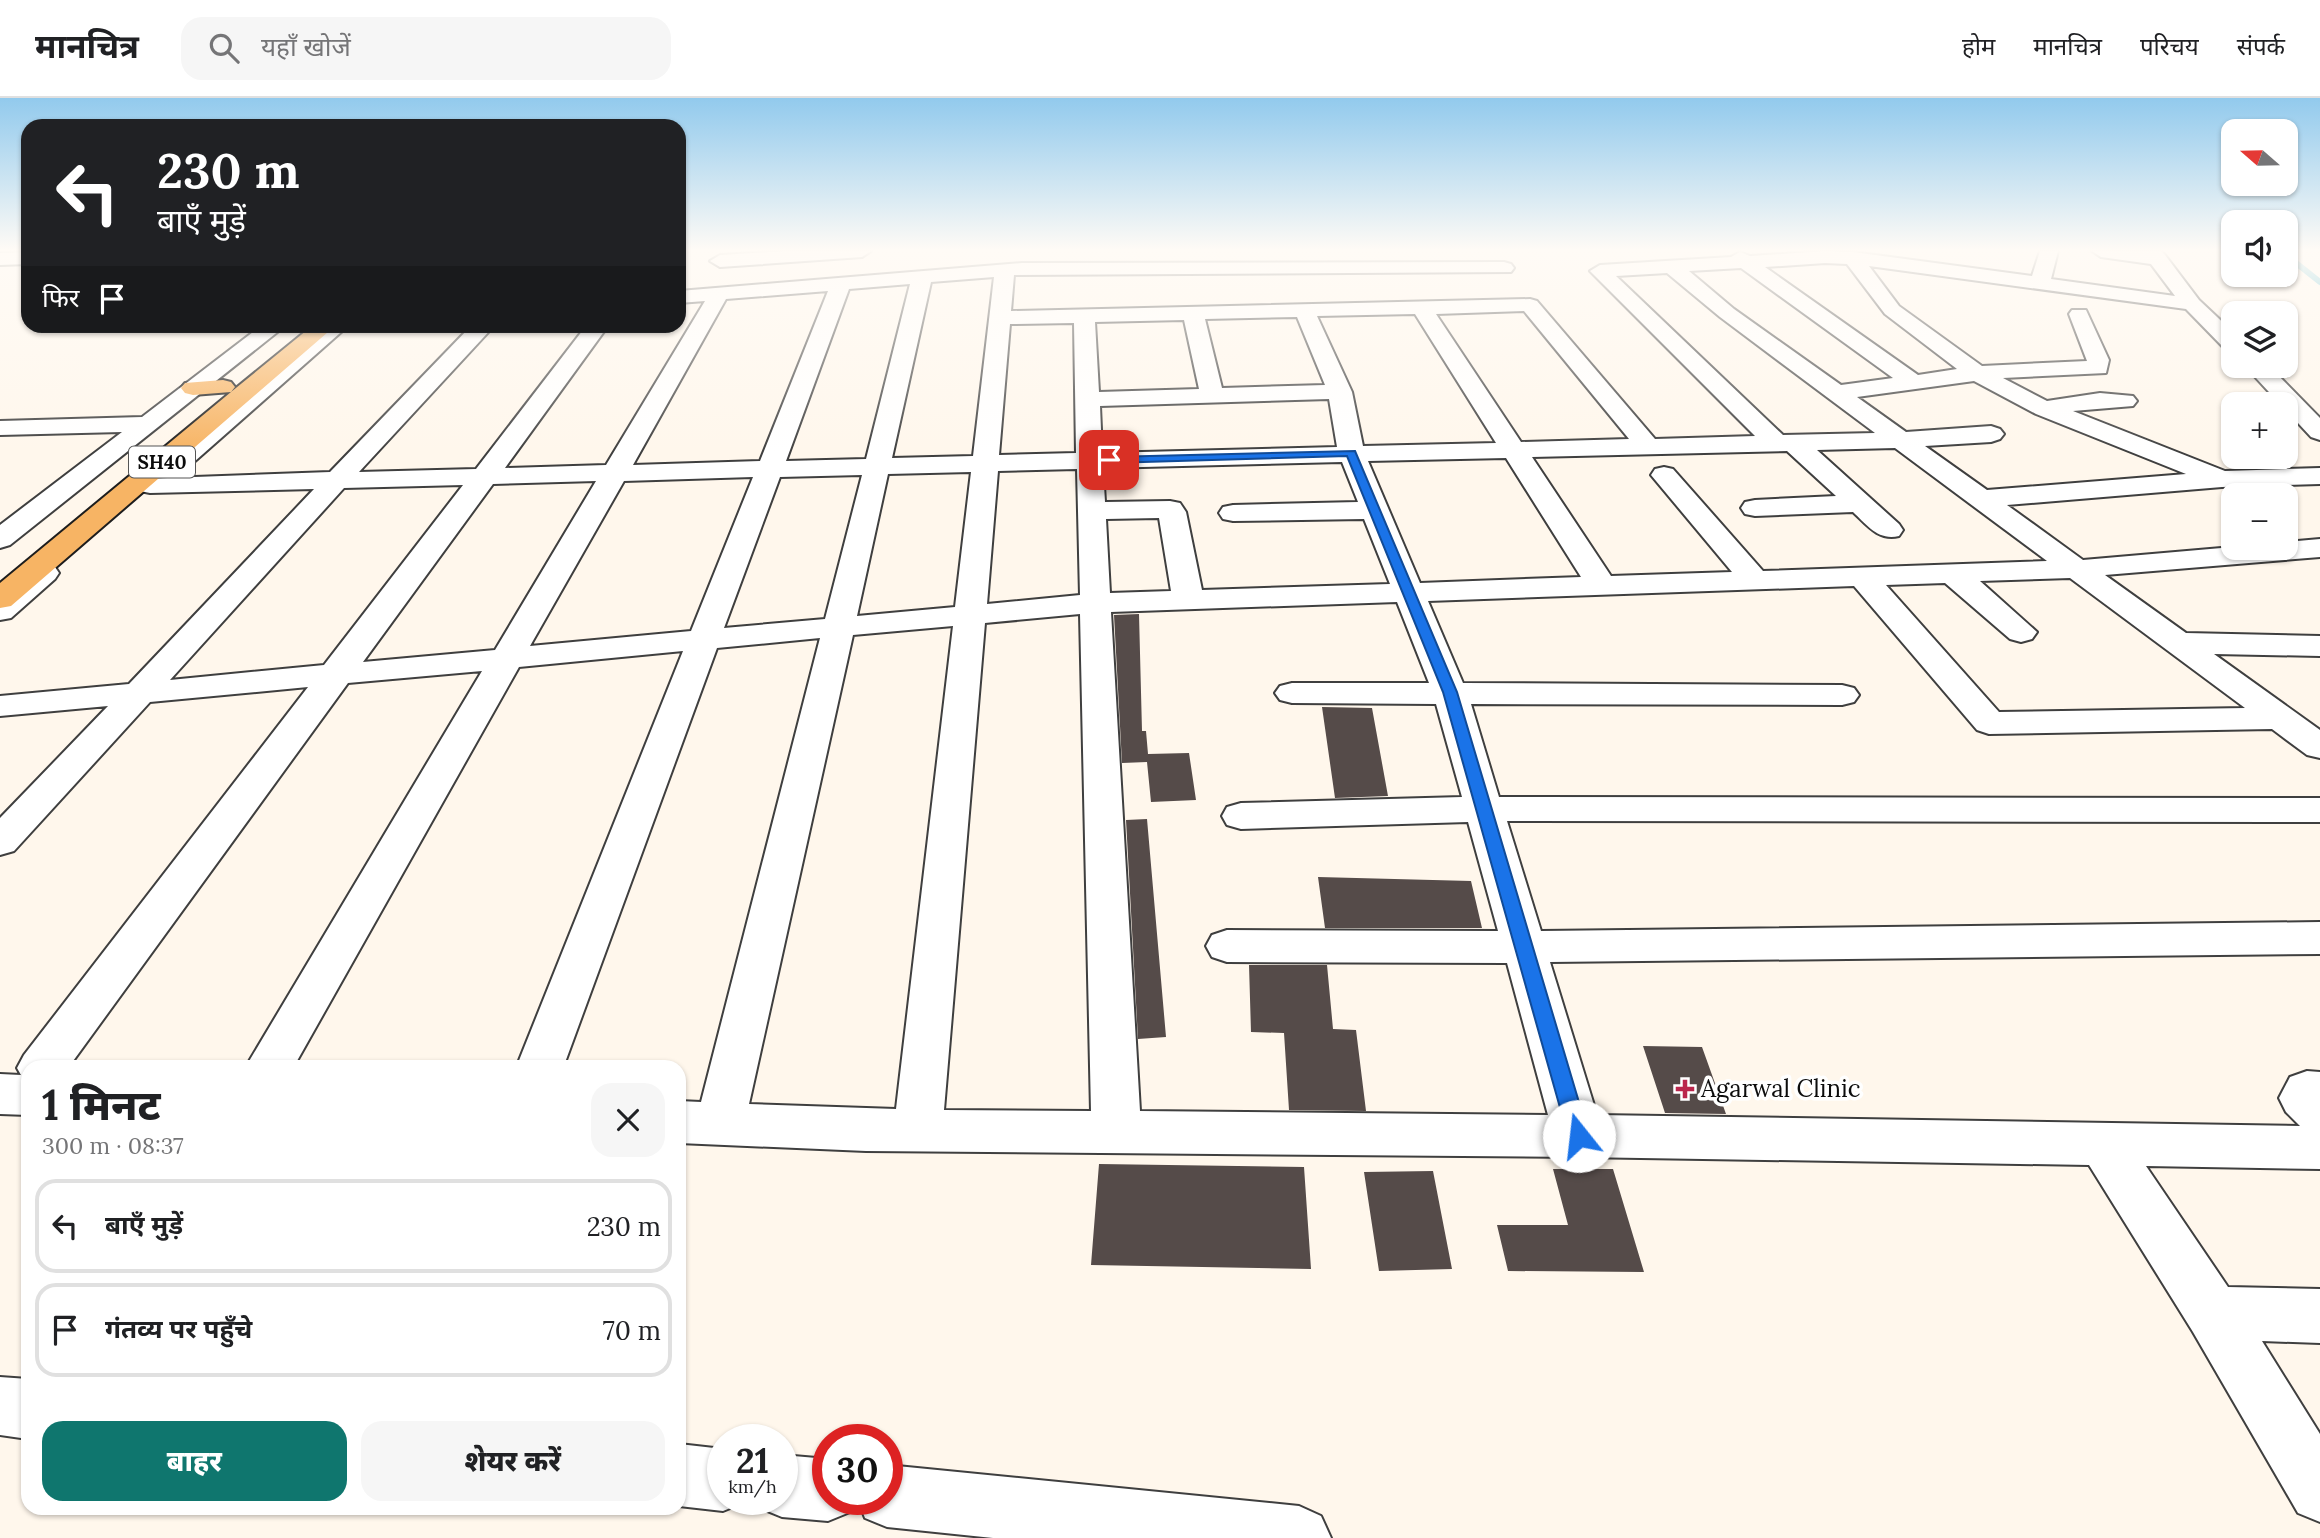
<!DOCTYPE html>
<html lang="hi">
<head>
<meta charset="utf-8">
<style>
	:root { --surface:#fff; --page:#f6f6f6; --text:#202124; --muted:#757577; --line:#e0e0e0; --accent:#0f766e }
	body { margin:0; font-family:Lora,"Noto Sans Devanagari",serif; background:var(--page); color:var(--text); height:100vh; display:flex; flex-direction:column; font-size:26px; white-space:nowrap }
	* { box-sizing:border-box; margin:0 }
	p { font-size:23px; color:var(--muted) }
	.icon { flex:none; width:38px; height:38px; fill:none; stroke:currentColor; stroke-width:2; stroke-linecap:round; stroke-linejoin:round }
	.map { position:relative; flex:1; overflow:hidden }
	.panel { position:absolute; left:21px; top:962px; width:665px; height:455px; display:flex; flex-direction:column; background:var(--surface); border-radius:21px; box-shadow:0 2px 5px #0004 }
	.panel>* { flex:none }
	.hud { position:absolute; left:21px; top:21px; width:665px; height:214px; border-radius:21px; box-shadow:0 2px 5px #0004; background:#202124; color:#fff; overflow:hidden }
	.needle { width:46px; rotate:290deg }
	.controls { position:absolute; left:2221px; top:21px; display:grid; gap:14px }
	.controls a { display:grid; place-items:center; width:77px; height:77px; border-radius:14px; background:var(--surface); box-shadow:0 2px 5px #0004; font-size:35px }
	.speed { position:absolute; left:707px; top:1326px; display:flex; gap:14px; font-size:35px; font-weight:700; text-align:center }
	.speed>* { display:grid; place-content:center; width:91px; height:91px; border-radius:50%; background:var(--surface); box-shadow:0 2px 5px #0004; line-height:1 }
	.speed small { font-size:18px; font-weight:400 }
	.speed .limit { border:10px solid #d22; background:#fff; color:#111 }
	.pin { position:absolute; display:grid; place-items:center; width:60px; height:60px; color:#fff; margin:-30px; border-radius:14px; box-shadow:0 4px 10px #0006 }
	.me { position:absolute; width:77px; margin:-38px; rotate:344deg; stroke-linejoin:round; filter:drop-shadow(0 0 5px #0008) }
	.turn { display:flex; align-items:center; gap:24px; height:147px; padding:0 21px; font-size:32px }
	.turn .icon { width:91px; height:91px; stroke-width:2.5 }
	.turn b { display:block; font-size:49px; line-height:60px }
	.then { display:flex; align-items:center; height:66px; padding:0 21px; background:#0003; gap:14px; font-size:26px }
	.round { display:grid; place-items:center; flex:none; width:74px; height:74px; border-radius:21px; background:var(--page) }
	.head { display:flex; align-items:center; justify-content:space-between; height:119px; padding:0 21px }
	h1 { font-size:42px; font-weight:800; line-height:52px }
	.action { display:flex; gap:14px; margin-top:auto; padding:14px 21px }
	.action a { flex:1; height:80px; border-radius:21px; background:var(--accent); color:#fff; font-size:28px; font-weight:800; line-height:80px; text-align:center }
	.action a+a { background:var(--page); color:var(--text) }
	ul { padding:0; list-style:none }
	li { display:flex; align-items:center; gap:21px; height:94px; margin:0 14px 10px; padding:0 7px; border:4px solid var(--line); border-radius:21px }
	li div { flex:1 }
	li b { display:block; font-size:26px }
	li em { font-style:normal }
	header { display:flex; align-items:center; gap:42px; box-sizing:border-box; height:98px; padding:0 35px; background:var(--surface); border-bottom:2px solid var(--line) }
	header strong { font-size:33px }
	nav { display:flex; gap:38px; margin-inline-start:auto; font-size:24px }
	.search { width:490px; height:63px; background:var(--page); display:flex; align-items:center; gap:18px; box-sizing:border-box; padding:0 24px; border-radius:21px; color:var(--muted); font-size:26px }
	.map>svg:first-child { display:block }
	.lines { fill:none; stroke-linecap:round; stroke-linejoin:round }
	.stream { stroke:#39afcb; stroke-width:6 }
	.building { fill:#554b49 }
	.minor-casing { stroke:#3f3f3f; stroke-width:4 }
	.major-casing { stroke:#1d1d1d; stroke-width:4 }
	.minor { fill:#fff; fill-rule:evenodd }
	.major { fill:#f7b464; fill-rule:evenodd }
	.route { fill:#1a73e8; stroke:#114b97; stroke-width:2 }
	.poi-dot { fill:#ba264c; stroke:#fff; stroke-width:2.5 }
	.labels { text-anchor:middle; stroke-width:7; stroke-linejoin:round; paint-order:stroke }
	.shield { fill:#fff; stroke:#555; stroke-width:2 }
	.shield-label { font-size:19px; font-weight:bold; fill:#0c0c0c }
	.near-poi-label { font-size:24px; fill:#0c0c0c; stroke:#fff; text-anchor:start }
</style>
</head>
<body>
<header>
<strong>मानचित्र</strong>
<div class="search"><svg class="icon" aria-label="search" viewBox="0 0 24 24"><circle cx="10" cy="10" r="6"/><path d="M15 15l6 6"/></svg>यहाँ खोजें</div>
<nav><a>होम</a><a>मानचित्र</a><a>परिचय</a><a>संपर्क</a></nav>
</header>
<div class="map">
<svg width="2320" height="1440" viewBox="0 0 2320 1440">
	<rect width="100%" height="100%" fill="#fff7ec"/>
	<g class="lines">
		<path class="stream" d="M 2286,157 L 2320,184"/>
	</g>
	<path class="building" d="M 1139,516 L 1142,633 L 1146,633 L 1148,656 L 1189,655 L 1196,702 L 1151,704 L 1147,664 L 1122,665 L 1114,517 Z
		M 1322,609 L 1372,610 L 1388,698 L 1335,700 Z
		M 1147,721 L 1166,939 L 1138,941 L 1126,722 Z
		M 1318,779 L 1471,783 L 1482,830 L 1325,830 Z
		M 1249,867 L 1327,867 L 1333,931 L 1356,932 L 1366,1013 L 1289,1012 L 1284,935 L 1251,934 Z
		M 1643,948 L 1702,949 L 1726,1016 L 1665,1015 Z
		M 1099,1066 L 1304,1069 L 1311,1171 L 1091,1167 Z
		M 1553,1071 L 1613,1071 L 1644,1174 L 1508,1173 L 1497,1127 L 1568,1127 Z
		M 1433,1073 L 1452,1171 L 1379,1173 L 1364,1074 Z"/>
	<g class="lines">
		<g class="minor-casing">
			<path id="minor" d="M 786,153 L 871,153 L 862,159 L 720,169 L 710,163 L 720,157 Z
				M 1825,153 L 1853,154 L 2032,178 L 2040,153 L 2058,153 L 2051,181 L 2175,198 L 2151,166 L 2101,159 L 2092,153 L 2161,153 L 2165,157 L 2199,202 L 2233,234 L 2233,253 L 2225,251 L 2186,211 L 1869,168 L 1899,208 L 1982,268 L 2087,263 L 2069,216 L 2072,212 L 2086,212 L 2109,262 L 2106,275 L 2003,280 L 2047,303 L 2100,295 L 2133,298 L 2137,303 L 2133,308 L 2073,313 L 2225,373 L 2320,370 L 2320,386 L 2222,389 L 2007,407 L 2083,462 L 2233,449 L 2286,450 L 2286,444 L 2320,441 L 2320,459 L 2105,477 L 2186,535 L 2320,538 L 2320,558 L 2214,556 L 2320,632 L 2320,660 L 2307,657 L 2272,631 L 1989,636 L 1977,632 L 1854,488 L 1428,503 L 1463,585 L 1842,587 L 1854,590 L 1859,597 L 1854,604 L 1842,607 L 1471,606 L 1499,699 L 2320,700 L 2320,724 L 1507,723 L 1541,833 L 2320,824 L 2320,856 L 1550,864 L 1597,1017 L 2300,1028 L 2286,1014 L 2279,1000 L 2290,979 L 2307,973 L 2320,974 L 2320,1071 L 2146,1068 L 2228,1189 L 2320,1191 L 2320,1245 L 2262,1243 L 2320,1336 L 2320,1424 L 2298,1415 L 2193,1234 L 2089,1067 L 1579,1059 L 866,1053 L 679,1045 L 679,1003 L 701,1004 L 820,540 L 717,550 L 563,970 L 516,970 L 683,553 L 519,569 L 293,970 L 245,970 L 482,573 L 348,585 L 68,970 L 28,970 L 28,1017 L 0,1016 L 0,976 L 21,977 L 17,970 L 24,957 L 308,589 L 150,604 L 14,753 L 0,757 L 0,720 L 108,608 L 0,618 L 0,598 L 129,586 L 314,391 L 150,395 L 140,393 L 137,387 L 140,381 L 330,374 L 471,228 L 494,228 L 359,374 L 476,371 L 586,228 L 608,228 L 505,370 L 606,367 L 705,203 L 679,205 L 679,193 L 1022,165 L 1504,164 L 1511,166 L 1514,170 L 1511,174 L 1014,177 L 1011,213 L 1530,201 L 1537,203 L 1655,341 L 1755,338 L 1590,173 L 1600,167 L 1731,159 L 1740,154 L 1750,158 ZM 1825,165 L 1847,166 L 1885,216 L 1957,271 L 1918,277 L 1765,169 ZM 1741,170 L 1893,280 L 1841,287 L 1734,211 L 1689,173 ZM 1667,175 L 1720,219 L 1875,335 L 1783,337 L 1616,178 ZM 994,179 L 973,358 L 892,360 L 931,184 ZM 910,186 L 866,361 L 786,363 L 849,191 ZM 828,193 L 760,363 L 633,367 L 726,201 ZM 1524,213 L 1629,341 L 1521,344 L 1436,216 ZM 1415,216 L 1496,345 L 1363,348 L 1352,294 L 1317,218 ZM 1297,219 L 1325,287 L 1222,290 L 1205,221 ZM 1184,222 L 1199,291 L 1099,294 L 1095,224 ZM 1074,225 L 1076,355 L 999,357 L 1010,226 ZM 1974,283 L 2036,316 L 2186,376 L 1987,392 L 1925,348 L 1991,344 L 2000,341 L 2004,336 L 2000,331 L 1991,328 L 1906,334 L 1857,299 ZM 1329,301 L 1337,349 L 1102,355 L 1100,308 ZM 1895,350 L 2047,463 L 1763,473 L 1673,371 L 1664,369 L 1655,371 L 1651,377 L 1732,474 L 1611,478 L 1532,359 L 1787,353 L 1836,398 L 1755,402 L 1745,404 L 1741,410 L 1745,416 L 1755,418 L 1853,414 C 1867,427 1878,443 1899,438 L 1903,432 L 1899,426 L 1817,352 ZM 1506,360 L 1581,479 L 1420,485 L 1368,363 ZM 1342,364 L 1358,404 L 1233,407 L 1223,409 L 1219,415 L 1223,421 L 1233,423 L 1364,421 L 1390,486 L 1202,492 L 1186,414 L 1180,405 L 1170,403 L 1105,404 L 1103,370 ZM 1077,371 L 1080,497 L 987,506 L 998,373 ZM 971,374 L 955,509 L 857,518 L 888,376 ZM 862,377 L 825,521 L 724,530 L 780,379 ZM 753,379 L 691,533 L 530,548 L 624,383 ZM 596,383 L 495,552 L 363,564 L 493,386 ZM 463,387 L 324,567 L 170,582 L 344,390 ZM 1159,420 L 1171,493 L 1110,495 L 1106,421 ZM 2070,480 L 2245,610 L 1999,614 L 1886,487 L 1945,485 L 2010,541 L 2021,544 L 2032,541 L 2037,534 L 1980,483 ZM 1397,504 L 1429,585 L 1292,585 L 1280,588 L 1275,595 L 1280,602 L 1292,605 L 1436,606 L 1462,699 L 1241,705 L 1227,709 L 1222,718 L 1227,727 L 1241,731 L 1468,724 L 1498,833 L 1227,832 L 1212,837 L 1206,848 L 1212,859 L 1227,864 L 1507,865 L 1548,1017 L 1140,1013 L 1111,514 ZM 1080,516 L 1091,1013 L 944,1012 L 985,525 ZM 953,528 L 896,1011 L 749,1006 L 853,537 Z
				M 28,154 L 28,166 L 0,167 L 0,155 Z
				M 261,228 L 285,228 L 10,447 L 0,450 L 0,427 L 122,334 L 0,337 L 0,323 L 142,319 Z
				M 325,228 L 348,228 L 186,371 L 177,373 L 168,371 L 164,365 L 168,359 Z
				M 2245,268 L 2269,268 L 2320,320 L 2320,342 L 2311,339 L 2286,312 L 2286,306 L 2280,306 Z
				M 44,466 L 55,469 L 59,475 L 55,481 L 11,520 L 0,522 L 0,497 L 33,469 Z
				M 0,1279 L 28,1281 L 28,1341 L 0,1337 Z
				M 679,1346 L 723,1351 L 723,1402 L 746,1402 L 745,1404 L 723,1413 L 679,1408 Z
				M 782,1357 L 828,1361 L 828,1402 L 855,1402 L 850,1414 L 828,1423 L 782,1419 L 760,1410 L 757,1402 L 782,1402 Z
				M 887,1367 L 1299,1408 L 1321,1418 L 1331,1440 L 993,1440 L 887,1429 L 865,1420 L 858,1402 L 887,1402 Z"/>
		</g>
		<g class="major-casing">
			<path id="major" d="M 312,228 L 335,228 L 11,508 L 0,510 L 0,485 L 231,294 L 193,297 L 185,295 L 181,290 L 185,285 L 223,282 L 231,284 L 235,289 L 231,294 Z"/>
		</g>
		<use href="#minor" class="minor"/>
		<use href="#major" class="major"/>
	</g>
	<linearGradient id="sky" x2="0" y2="1"><stop stop-color="#92caed"/><stop offset="0.43" stop-color="#fffbf6"/><stop offset="1" stop-color="#fffbf6" stop-opacity="0"/></linearGradient>
	<rect width="2320" height="354" fill="url(#sky)"/>
	<path class="route" d="M 1355,353 L 1457,594 L 1589,1038 L 1586,1044 L 1579,1047 L 1571,1044 L 1568,1038 L 1443,594 L 1347,358 L 1109,365 L 1104,362 L 1109,359 Z"/>
	<path class="poi-dot" d="M1681.5 980.5h7v7h7v7h-7v7h-7v-7h-7v-7h7z"/>
	<g class="labels">
		<rect class="shield" x="129" y="348.5" width="66" height="31" rx="5"/>
		<g class="shield-label">
			<text x="162" y="371">SH40</text>
		</g>
		<g class="near-poi-label">
			<text x="1701" y="999">Agarwal Clinic</text>
		</g>
	</g>
</svg>
<div class="controls">
<a><svg class="needle" viewBox="-14 -14 28 28"><path d="M0-13l5 13h-10z" fill="#e53935"/><path d="M0 13l5-13h-10z" fill="#757577"/></svg></a>
<a><svg class="icon" aria-label="sound" viewBox="0 0 24 24"><path d="M4 9h4l5-4v14l-5-4H4zM17 9q2 3 0 6"/></svg></a>
<a><svg class="icon" aria-label="layers" viewBox="0 0 24 24"><path d="M12 4l9 5-9 5-9-5zM3 14l9 5 9-5"/></svg></a>
<a>+</a>
<a>−</a>
</div>
<div class="speed"><div>21<small>km/h</small></div><div class="limit">30</div></div>
<div class="pin" style="left:1109px;top:362px;background:#d93025"><svg class="icon" aria-label="arrive" viewBox="0 0 24 24"><path d="M6 21V4h12l-3 4 3 4H6"/></svg></div>
<svg class="me" style="left:1579px;top:1038px" viewBox="-20 -20 40 40"><circle r="19" fill="#fff"/><path d="M0-13L10 11 0 6-10 11z" fill="#1a73e8"/></svg>
<div class="hud">
<div class="turn"><svg class="icon" aria-label="left" viewBox="0 0 24 24"><path d="M17 20v-9H6M10 6l-5 5 5 5"/></svg><div><b>230 m</b>बाएँ मुड़ें</div></div>
<div class="then">फिर<svg class="icon" aria-label="arrive" viewBox="0 0 24 24"><path d="M6 21V4h12l-3 4 3 4H6"/></svg></div>
</div>
<section class="panel">
<div class="head"><div><h1>1 मिनट</h1><p>300 m · 08:37</p></div><a class="round"><svg class="icon" aria-label="close" viewBox="0 0 24 24"><path d="M6 6l12 12M18 6L6 18"/></svg></a></div>
<ul>
<li><svg class="icon" aria-label="left" viewBox="0 0 24 24"><path d="M17 20v-9H6M10 6l-5 5 5 5"/></svg><div><b>बाएँ मुड़ें</b></div><em>230 m</em></li>
<li><svg class="icon" aria-label="arrive" viewBox="0 0 24 24"><path d="M6 21V4h12l-3 4 3 4H6"/></svg><div><b>गंतव्य पर पहुँचे</b></div><em>70 m</em></li>
</ul>
<div class="action"><a>बाहर</a><a>शेयर करें</a></div>
</section>
</div>
</body>
</html>
